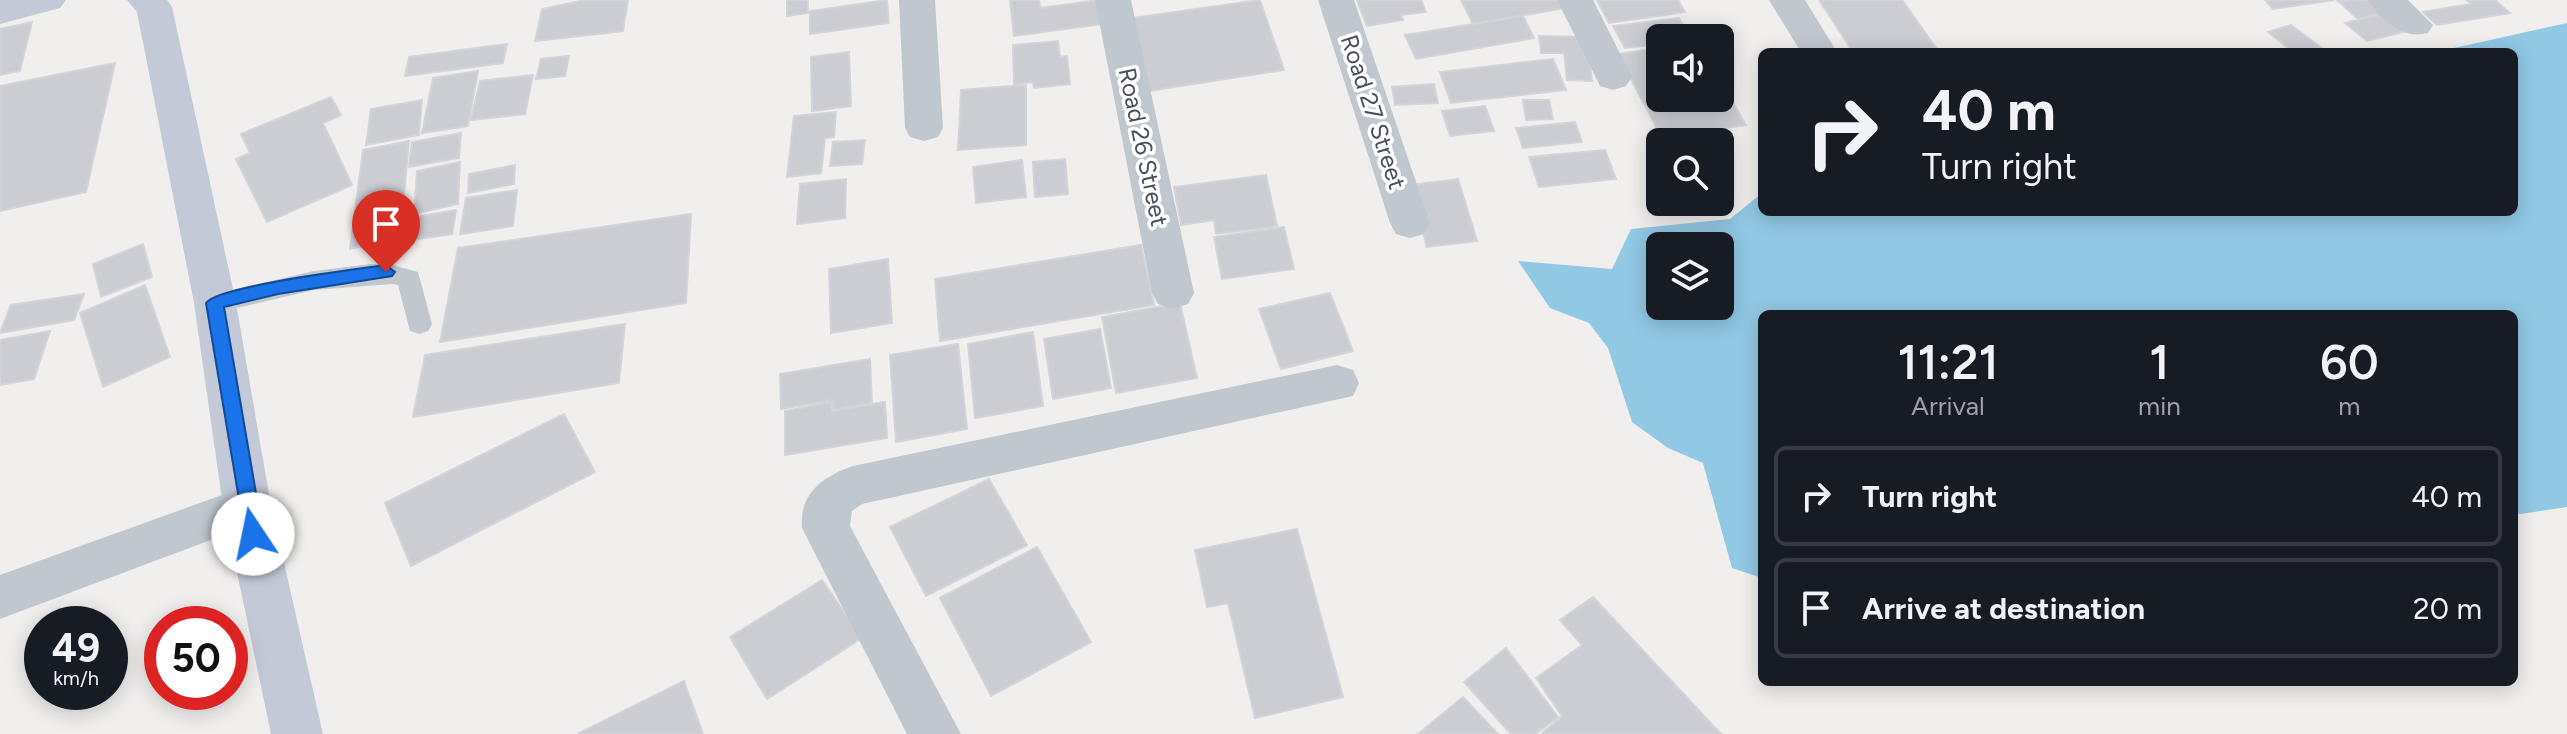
<!DOCTYPE html>
<html lang="en">
<head>
<meta charset="utf-8">
<style>
	:root { --surface:#171b24; --page:#20242c; --text:#f1f3f6; --muted:#9ea1a6; --line:#363941 }
	body { margin:0; font-family:Figtree,sans-serif; background:var(--page); color:var(--text); height:100vh; display:flex; flex-direction:column; font-size:30px; white-space:nowrap }
	* { box-sizing:border-box; margin:0 }
	p { font-size:26px; color:var(--muted) }
	.icon { flex:none; width:44px; height:44px; fill:none; stroke:currentColor; stroke-width:2; stroke-linecap:round; stroke-linejoin:round }
	.map { position:relative; flex:1; overflow:hidden }
	.sheet { position:absolute; left:1758px; top:310px; width:760px; height:376px; display:flex; flex-direction:column; background:var(--surface); border-radius:12px; box-shadow:0 4px 20px #0003 }
	.sheet>* { flex:none }
	.banner { position:absolute; left:1758px; top:48px; width:760px; height:168px; border-radius:12px; box-shadow:0 4px 20px #0003; background:#171b24; color:var(--text); overflow:hidden }
	.tools { position:absolute; left:1646px; top:24px; display:grid; gap:16px }
	.tools a { display:grid; place-items:center; width:88px; height:88px; border-radius:12px; background:var(--surface); box-shadow:0 4px 20px #0003; font-size:40px }
	.speed { position:absolute; left:24px; top:606px; display:flex; gap:16px; font-size:40px; font-weight:700; text-align:center }
	.speed>* { display:grid; place-content:center; width:104px; height:104px; border-radius:50%; background:var(--surface); box-shadow:0 4px 20px #0003; line-height:1 }
	.speed small { font-size:20px; font-weight:400 }
	.speed .limit { border:12px solid #d22; background:#fff; color:#111 }
	.pin { position:absolute; display:grid; place-items:center; width:68px; height:68px; color:#fff; margin:-82px -34px; border-radius:50% 50% 50% 0; rotate:-45deg; box-shadow:0 0 8px #0007 }
	.pin .icon { rotate:45deg }
	.me { position:absolute; width:88px; margin:-44px; rotate:349deg; stroke-linejoin:round; filter:drop-shadow(0 0 6px #0008) }
	.turn { display:flex; align-items:center; gap:28px; height:168px; padding:0 32px; font-size:36px }
	.turn .icon { width:104px; height:104px; stroke-width:2.5 }
	.turn b { display:block; font-size:56px; line-height:68px }
	.eta { display:flex; justify-content:space-evenly; align-items:center; height:136px; text-align:center }
	.eta b { font-size:48px; font-weight:600; line-height:56px }
	ul { padding:0; list-style:none }
	li { display:flex; align-items:center; gap:24px; height:100px; margin:0 16px 12px; padding:0 16px; border:4px solid var(--line); border-radius:12px }
	li div { flex:1 }
	li b { display:block; font-size:30px }
	li em { font-style:normal }
	.map>svg:first-child { display:block }
	.water { fill:#91c8e4; fill-rule:evenodd }
	.building { fill:#cccdd3; stroke:#d3d4d9; stroke-width:2 }
	.lines { fill:none; stroke-linecap:round; stroke-linejoin:round }
	.lane { fill:#c0c7cf; fill-rule:evenodd }
	.street { fill:#c0c7cf; fill-rule:evenodd }
	.secondary { fill:#c3c9d6; fill-rule:evenodd }
	.route { fill:#1a73e8; stroke:#114b97; stroke-width:2 }
	.labels { text-anchor:middle; stroke-width:7; stroke-linejoin:round; paint-order:stroke }
	.street-label { font-size:24px; fill:#484f5a; stroke:#fff }
</style>
</head>
<body>
<div class="map">
<svg width="2567" height="734" viewBox="0 0 2567 734">
	<rect width="100%" height="100%" fill="#f1efee"/>
	<path class="water" d="M 2567,23 L 2567,507 L 2514,515 L 2514,314 L 1762,314 L 1762,578 L 1732,568 L 1703,463 L 1668,448 L 1632,422 L 1608,348 L 1589,323 L 1550,308 L 1518,261 L 1612,269 L 1631,229 L 1730,219 L 1762,193 L 1762,212 L 2514,212 L 2514,52 L 2436,52 ZM 1660,246 L 1720,246 L 1720,306 L 1660,306 Z"/>
	<path class="building" d="M 628,0 L 623,31 L 535,41 L 542,9 L 585,0 Z
		M 787,0 L 808,0 L 808,13 L 787,16 Z
		M 887,0 L 889,23 L 810,34 L 810,11 Z
		M 1010,0 L 1039,0 L 1040,8 L 1099,0 L 1103,24 L 1014,36 Z
		M 1260,0 L 1284,70 L 1142,92 L 1125,19 Z
		M 1357,0 L 1421,0 L 1426,12 L 1401,15 L 1403,20 L 1367,26 Z
		M 1461,0 L 1561,0 L 1565,8 L 1473,24 Z
		M 1597,0 L 1678,0 L 1685,12 L 1609,23 Z
		M 1819,0 L 1902,0 L 1939,52 L 1853,52 Z
		M 2265,0 L 2334,0 L 2273,9 Z
		M 2375,0 L 2388,11 L 2358,19 L 2338,1 Z
		M 2467,0 L 2495,0 L 2510,13 L 2437,25 L 2423,12 L 2471,4 Z
		M 2389,12 L 2411,30 L 2367,41 L 2345,23 Z
		M 1523,16 L 1534,38 L 1416,59 L 1405,35 Z
		M 1679,18 L 1690,38 L 1660,38 L 1660,44 L 1625,48 L 1613,26 Z
		M 32,22 L 20,71 L 0,75 L 0,29 Z
		M 2291,25 L 2327,52 L 2293,52 L 2268,32 Z
		M 1539,36 L 1587,37 L 1592,81 L 1567,80 L 1564,53 L 1541,53 Z
		M 1058,41 L 1060,57 L 1067,56 L 1070,84 L 1034,88 L 1033,82 L 1014,84 L 1013,45 Z
		M 507,44 L 503,63 L 405,76 L 409,57 Z
		M 1660,48 L 1660,98 L 1720,98 L 1720,80 L 1746,125 L 1662,138 L 1618,54 Z
		M 849,52 L 851,106 L 812,111 L 811,57 Z
		M 569,56 L 565,76 L 536,79 L 541,59 Z
		M 1553,59 L 1566,90 L 1451,103 L 1440,72 Z
		M 115,63 L 86,192 L 0,211 L 0,86 Z
		M 478,71 L 468,126 L 422,133 L 433,78 Z
		M 533,75 L 525,114 L 471,120 L 480,81 Z
		M 1434,84 L 1438,103 L 1395,105 L 1392,87 Z
		M 1026,85 L 1026,145 L 958,150 L 961,90 Z
		M 331,97 L 341,115 L 323,123 L 352,185 L 267,222 L 236,159 L 250,153 L 241,134 Z
		M 422,100 L 419,135 L 366,145 L 371,109 Z
		M 1523,100 L 1549,100 L 1553,119 L 1526,120 Z
		M 1485,106 L 1494,131 L 1450,136 L 1442,111 Z
		M 836,112 L 834,137 L 825,138 L 821,173 L 787,177 L 794,116 Z
		M 1575,122 L 1582,142 L 1523,148 L 1516,128 Z
		M 461,133 L 459,158 L 409,167 L 412,142 Z
		M 865,140 L 862,164 L 830,166 L 833,142 Z
		M 409,141 L 400,238 L 350,249 L 363,150 Z
		M 1605,150 L 1616,179 L 1539,187 L 1529,157 Z
		M 1065,159 L 1068,194 L 1035,197 L 1033,162 Z
		M 1022,160 L 1026,197 L 976,203 L 973,167 Z
		M 460,162 L 458,204 L 414,214 L 417,171 Z
		M 515,165 L 514,184 L 468,193 L 469,174 Z
		M 1266,175 L 1277,226 L 1216,234 L 1214,220 L 1181,225 L 1174,187 Z
		M 846,179 L 845,218 L 797,224 L 800,184 Z
		M 1458,179 L 1477,241 L 1427,247 L 1409,185 Z
		M 517,190 L 513,226 L 460,234 L 466,198 Z
		M 456,210 L 452,234 L 404,241 L 409,218 Z
		M 691,214 L 686,303 L 440,342 L 458,248 Z
		M 1284,227 L 1294,269 L 1222,279 L 1214,237 Z
		M 143,244 L 152,277 L 101,297 L 93,264 Z
		M 1141,245 L 1154,305 L 940,341 L 935,279 Z
		M 888,259 L 892,323 L 831,333 L 829,269 Z
		M 145,285 L 170,357 L 103,387 L 80,313 Z
		M 1330,293 L 1353,351 L 1281,369 L 1259,309 Z
		M 84,294 L 74,320 L 0,333 L 11,305 Z
		M 1180,303 L 1197,378 L 1116,393 L 1102,317 Z
		M 625,324 L 619,383 L 413,417 L 425,355 Z
		M 1100,329 L 1111,388 L 1053,399 L 1044,339 Z
		M 50,331 L 34,379 L 0,385 L 0,340 Z
		M 1033,332 L 1043,406 L 975,418 L 968,344 Z
		M 958,344 L 967,429 L 896,442 L 890,355 Z
		M 870,359 L 872,403 L 834,410 L 833,400 L 781,409 L 780,374 Z
		M 832,402 L 832,411 L 885,402 L 887,438 L 785,455 L 785,411 Z
		M 564,414 L 595,472 L 411,566 L 385,503 Z
		M 989,479 L 1027,545 L 926,596 L 890,527 Z
		M 1297,529 L 1343,697 L 1255,718 L 1228,603 L 1207,607 L 1195,550 Z
		M 1037,547 L 1091,642 L 991,696 L 940,598 Z
		M 822,580 L 862,638 L 767,699 L 730,637 Z
		M 1593,597 L 1721,734 L 1541,734 L 1562,716 L 1536,678 L 1582,645 L 1560,620 Z
		M 1506,648 L 1558,717 L 1535,734 L 1511,734 L 1464,682 Z
		M 684,681 L 703,734 L 579,734 L 579,733 Z
		M 1463,697 L 1498,734 L 1418,734 Z"/>
	<g class="lines">
		<path class="lane" d="M 370,264 L 392,265 L 418,272 L 432,324 L 428,331 L 419,334 L 410,331 L 398,285 L 392,284 L 314,290 L 215,313 L 206,310 L 202,303 L 206,296 L 314,271 Z"/>
		<path class="street" d="M 899,0 L 935,0 L 943,128 L 938,137 L 924,141 L 910,137 L 905,128 Z
			M 1095,0 L 1131,0 L 1194,293 L 1188,304 L 1173,309 L 1158,304 L 1152,293 Z
			M 1318,0 L 1354,0 L 1430,223 L 1424,234 L 1410,238 L 1396,234 L 1390,223 Z
			M 1557,0 L 1593,0 L 1632,77 L 1626,86 L 1613,90 L 1600,86 Z
			M 1769,0 L 1805,0 L 1837,52 L 1801,52 Z
			M 2368,0 L 2408,0 L 2433,25 L 2428,33 C 2403,40 2381,20 2368,0 Z
			M 1337,365 L 1353,370 L 1359,383 L 1353,396 L 862,504 L 852,511 L 850,526 L 961,734 L 907,734 L 802,528 C 799,493 824,476 853,466 Z
			M 247,486 L 264,492 L 271,506 L 264,520 L 0,619 L 0,575 Z"/>
		<path class="secondary" d="M 0,0 L 66,0 L 60,8 L 0,24 Z
			M 127,0 L 167,0 L 172,7 L 236,303 L 271,506 L 323,734 L 271,734 L 223,506 L 194,303 L 137,12 Z"/>
	</g>
	<path class="route" d="M 386,265 L 395,272 L 392,276 L 278,294 L 224,307 L 263,534 L 260,541 L 246,541 L 206,303 C 217,286 358,269 386,265 Z"/>
	<g class="labels">
		<g class="street-label">
			<text transform="translate(1373 112) rotate(72)" y="8">Road 27 Street</text>
			<text transform="translate(1143 147) rotate(78)" y="8">Road 26 Street</text>
		</g>
	</g>
</svg>
<div class="tools">
<a><svg class="icon" aria-label="sound" viewBox="0 0 24 24"><path d="M4 9h4l5-4v14l-5-4H4zM17 9q2 3 0 6"/></svg></a>
<a><svg class="icon" aria-label="search" viewBox="0 0 24 24"><circle cx="10" cy="10" r="6"/><path d="M15 15l6 6"/></svg></a>
<a><svg class="icon" aria-label="layers" viewBox="0 0 24 24"><path d="M12 4l9 5-9 5-9-5zM3 14l9 5 9-5"/></svg></a>
</div>
<div class="speed"><div>49<small>km/h</small></div><div class="limit">50</div></div>
<div class="pin" style="left:386px;top:272px;background:#d93025"><svg class="icon" aria-label="arrive" viewBox="0 0 24 24"><path d="M6 21V4h12l-3 4 3 4H6"/></svg></div>
<svg class="me" style="left:253px;top:534px" viewBox="-20 -20 40 40"><circle r="19" fill="#fff"/><path d="M0-13L10 11 0 6-10 11z" fill="#1a73e8"/></svg>
<div class="banner">
<div class="turn"><svg class="icon" aria-label="right" viewBox="0 0 24 24"><path d="M7 20v-9h11M14 6l5 5-5 5"/></svg><div><b>40 m</b>Turn right</div></div>
</div>
<section class="sheet">
<div class="eta">
<div><b>11:21</b><p>Arrival</p></div>
<div><b>1</b><p>min</p></div>
<div><b>60</b><p>m</p></div>
</div>
<ul>
<li><svg class="icon" aria-label="right" viewBox="0 0 24 24"><path d="M7 20v-9h11M14 6l5 5-5 5"/></svg><div><b>Turn right</b></div><em>40 m</em></li>
<li><svg class="icon" aria-label="arrive" viewBox="0 0 24 24"><path d="M6 21V4h12l-3 4 3 4H6"/></svg><div><b>Arrive at destination</b></div><em>20 m</em></li>
</ul>
</section>
</div>
</body>
</html>
